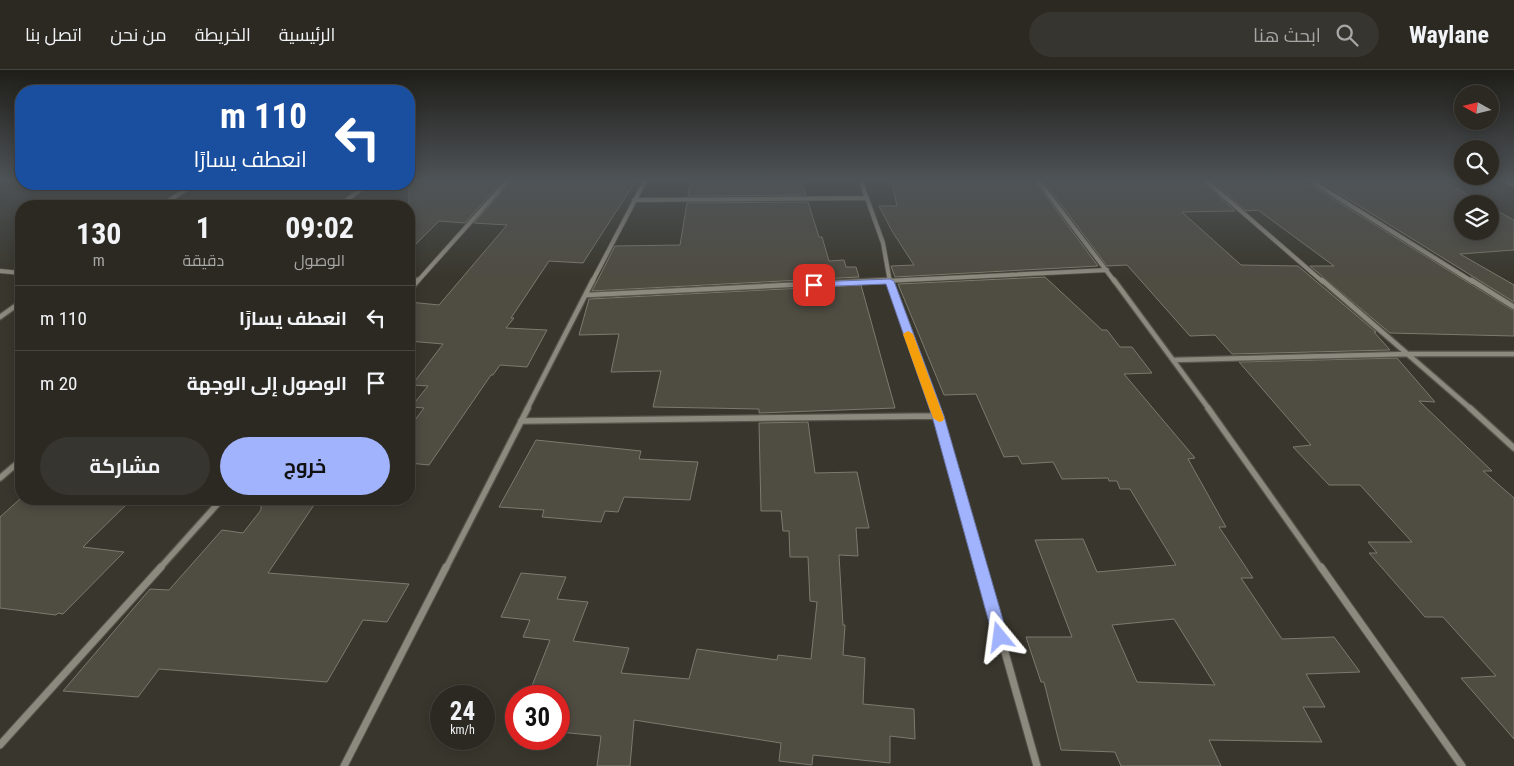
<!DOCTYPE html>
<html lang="ar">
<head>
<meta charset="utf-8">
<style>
	:root { --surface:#2b2922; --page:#37352f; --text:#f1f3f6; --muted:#a6a6a5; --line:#474540; --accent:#a1b3fd }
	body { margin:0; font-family:"Roboto Condensed",Cairo,sans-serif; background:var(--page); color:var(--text); direction:rtl; height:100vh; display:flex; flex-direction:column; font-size:19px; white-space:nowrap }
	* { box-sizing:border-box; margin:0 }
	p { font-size:16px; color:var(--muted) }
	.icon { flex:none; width:28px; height:28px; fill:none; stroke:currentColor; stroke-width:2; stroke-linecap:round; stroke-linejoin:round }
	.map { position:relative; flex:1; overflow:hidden; direction:ltr }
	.sheet { position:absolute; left:15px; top:130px; width:400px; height:305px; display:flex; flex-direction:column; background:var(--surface); border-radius:20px; box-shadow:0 2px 12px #0003,0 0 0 1px var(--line); direction:rtl }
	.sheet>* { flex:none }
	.top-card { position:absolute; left:15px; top:15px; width:400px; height:105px; border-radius:20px; box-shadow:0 2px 12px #0003,0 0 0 1px var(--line); direction:rtl; background:#1a4fa0; color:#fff; overflow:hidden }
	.needle { width:32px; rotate:278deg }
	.buttons { position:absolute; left:1454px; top:15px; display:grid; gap:10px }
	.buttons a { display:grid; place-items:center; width:45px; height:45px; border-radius:50%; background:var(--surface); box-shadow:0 2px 12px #0003,0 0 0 1px var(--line); font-size:25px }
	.speed { position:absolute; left:430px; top:615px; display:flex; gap:10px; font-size:25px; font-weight:700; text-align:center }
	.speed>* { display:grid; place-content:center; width:65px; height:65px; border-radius:50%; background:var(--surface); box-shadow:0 2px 12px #0003,0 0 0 1px var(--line); line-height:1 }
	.speed small { font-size:12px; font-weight:400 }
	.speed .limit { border:8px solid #d22; background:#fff; color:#111 }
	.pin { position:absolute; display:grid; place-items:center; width:42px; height:42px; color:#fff; margin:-21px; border-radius:10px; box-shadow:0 2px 8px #0006 }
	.me { position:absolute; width:55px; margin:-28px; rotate:344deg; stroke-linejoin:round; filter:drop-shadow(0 0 4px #0008) }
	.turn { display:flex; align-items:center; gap:18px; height:105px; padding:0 25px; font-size:22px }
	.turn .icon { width:65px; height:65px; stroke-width:2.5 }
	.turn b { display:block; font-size:35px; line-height:42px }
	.eta { display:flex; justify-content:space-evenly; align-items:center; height:85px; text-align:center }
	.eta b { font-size:30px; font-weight:700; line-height:35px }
	.primary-button { display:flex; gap:10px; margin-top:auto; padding:10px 25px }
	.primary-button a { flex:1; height:58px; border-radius:30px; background:var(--accent); color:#111; font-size:20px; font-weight:700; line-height:58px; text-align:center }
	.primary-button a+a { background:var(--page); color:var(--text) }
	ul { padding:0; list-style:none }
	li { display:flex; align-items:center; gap:15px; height:65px; padding:0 25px; border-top:1px solid var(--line) }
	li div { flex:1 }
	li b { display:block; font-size:19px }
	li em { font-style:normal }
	header { display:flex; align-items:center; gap:30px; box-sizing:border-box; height:70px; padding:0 25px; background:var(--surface); border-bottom:1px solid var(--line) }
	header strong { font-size:24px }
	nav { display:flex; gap:28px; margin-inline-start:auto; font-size:18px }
	.search { width:350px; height:45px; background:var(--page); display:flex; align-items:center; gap:12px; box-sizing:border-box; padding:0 18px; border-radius:28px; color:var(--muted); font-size:19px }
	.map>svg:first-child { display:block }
	.building { fill:#4f4c42; stroke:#7c7a6e; fill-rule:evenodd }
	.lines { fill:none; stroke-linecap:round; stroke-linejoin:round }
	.street-far3-casing { stroke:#57544c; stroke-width:5.5 }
	.street-far2-casing { stroke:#57544c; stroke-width:7 }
	.street-far1-casing { stroke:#57544c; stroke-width:8 }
	.street-casing { stroke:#57544c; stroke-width:9 }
	.street-far3 { stroke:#8c897e; stroke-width:4 }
	.street-far2 { stroke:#8c897e; stroke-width:4.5 }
	.street-far1 { stroke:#8c897e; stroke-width:5.5 }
	.street { stroke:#8c897e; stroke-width:7 }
	.route { fill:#a1b3fd; stroke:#6974a4 }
	.slow { fill:#f59e0b }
</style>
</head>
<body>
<header>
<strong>Waylane</strong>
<div class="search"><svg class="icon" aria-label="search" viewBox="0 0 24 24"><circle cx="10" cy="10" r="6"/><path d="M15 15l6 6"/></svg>ابحث هنا</div>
<nav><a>الرئيسية</a><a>الخريطة</a><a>من نحن</a><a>اتصل بنا</a></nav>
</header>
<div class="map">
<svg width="1514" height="696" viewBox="0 0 1514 696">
	<rect width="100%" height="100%" fill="#39372d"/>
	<path class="building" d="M 419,109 L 504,109 L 465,153 L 439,151 L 409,181 L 409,118 Z
		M 513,109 L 637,109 L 583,193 L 549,191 L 511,248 L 514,248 L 506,258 L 547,260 L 527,297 L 500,295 L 493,305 L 491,305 L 429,395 L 409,393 L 409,358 L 424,338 L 411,337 L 428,316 L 412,315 L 443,274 L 409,271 L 409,232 L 439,235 L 507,155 L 474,153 Z
		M 691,109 L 776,109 L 781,113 L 802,112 L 806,125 L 688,126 Z
		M 891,109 L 1033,109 L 1098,196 L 895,207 L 891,196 L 914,195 L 892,161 L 879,136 L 897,136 Z
		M 1042,109 L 1200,109 L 1235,141 L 1182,142 L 1241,195 L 1298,196 L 1376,262 L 1374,262 L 1390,280 L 1232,284 L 1215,265 L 1190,266 L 1127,195 L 1107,196 Z
		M 1210,109 L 1304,109 L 1306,112 L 1514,241 L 1514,266 L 1390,263 L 1310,196 L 1334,196 L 1258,140 L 1246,141 Z
		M 1316,109 L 1440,109 L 1484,134 L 1462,134 L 1462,161 L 1490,161 L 1490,137 L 1514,150 L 1514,180 L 1460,184 L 1514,215 L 1514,232 Z
		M 808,132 L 819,167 L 822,167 L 829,191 L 844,190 L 846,197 L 856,197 L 859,207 L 592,221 L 615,176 L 680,175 L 687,133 Z
		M 1045,207 L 1102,260 L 1107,260 L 1120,277 L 1132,277 L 1152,303 L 1124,304 L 1195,388 L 1188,389 L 1226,457 L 1219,457 L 1253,508 L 1241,508 L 1282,569 L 1334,567 L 1360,602 L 1306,604 L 1325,637 L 1303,637 L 1322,672 L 1209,670 L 1221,696 L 1121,696 L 1115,682 L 1061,680 L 1044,612 L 1041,612 L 1026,567 L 1072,567 L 1035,470 L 1083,469 L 1097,502 L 1176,495 L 1130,419 L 1120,419 L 1117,411 L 1109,411 L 1108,408 L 1062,409 L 1053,392 L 1022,394 L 1018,386 L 1004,387 L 976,324 L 944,325 L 898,214 ZM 1174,549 L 1215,615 L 1137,612 L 1112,555 Z
		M 861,215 L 895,338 L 759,343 L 759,339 L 653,337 L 661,301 L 611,302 L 619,264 L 579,265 L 589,229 Z
		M 1397,288 L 1435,332 L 1419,331 L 1492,401 L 1483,401 L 1514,428 L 1514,669 L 1461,608 L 1496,606 L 1443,547 L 1425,547 L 1369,483 L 1377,483 L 1368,472 L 1412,472 L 1360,415 L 1329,415 L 1293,377 L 1311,375 L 1239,292 Z
		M 808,352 L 815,403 L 857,402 L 869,458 L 856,458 L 858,486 L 839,485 L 843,555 L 845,555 L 843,585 L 865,588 L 863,634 L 914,639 L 915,669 L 890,666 L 890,693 L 813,685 L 812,695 L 779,691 L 781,673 L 634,650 L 630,696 L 597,696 L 601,666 L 559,662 L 559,626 L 528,626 L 550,570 L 523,567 L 530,550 L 501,547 L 521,503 L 566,507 L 557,529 L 588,532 L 573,571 L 629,578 L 621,603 L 689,609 L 697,579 L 777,590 L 778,585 L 811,589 L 817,532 L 810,531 L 808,487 L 790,487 L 789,461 L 783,461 L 781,441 L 761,441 L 759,353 Z
		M 536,370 L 641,381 L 639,389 L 698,392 L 690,430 L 624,427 L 618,442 L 605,441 L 601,452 L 542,447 L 544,440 L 499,437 Z
		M 20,429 L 132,429 L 83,477 L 124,482 L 63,544 L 58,543 L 56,545 L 0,538 L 0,447 Z
		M 261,429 L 318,429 L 268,503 L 409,514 L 387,552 L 363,550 L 327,612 L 159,599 L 138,627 L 63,621 L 150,519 L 169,520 L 222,460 L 243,463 L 261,440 Z"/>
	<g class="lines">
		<g class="street-far3-casing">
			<path id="street-far3" d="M 860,109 L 883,173 L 890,212
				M 1037,109 L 1115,212
				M 1204,109 L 1323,212
				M 1308,109 L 1473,212
				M 1503,109 L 1514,115
				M 634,130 L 866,128
				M 161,136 L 194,114
				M 339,136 L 368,114
				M 0,201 L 21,203
				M 417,212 L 509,109
				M 592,212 L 646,109
				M 864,212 L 1107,200"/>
		</g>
		<g class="street-far2-casing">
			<path id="street-far2" d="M 890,210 L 935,339
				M 1114,210 L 1209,339
				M 1322,210 L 1471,339
				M 1471,210 L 1514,237
				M 409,221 L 418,210
				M 587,225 L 890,210
				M 0,247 L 21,232
				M 1174,290 L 1408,284 L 1514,284
				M 527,339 L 593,210"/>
		</g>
		<g class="street-far1-casing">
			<path id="street-far1" d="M 935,338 L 981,498
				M 1208,338 L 1321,498
				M 1470,338 L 1514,378
				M 521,351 L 938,346
				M 0,408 L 21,390
				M 160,498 L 222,429
				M 446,498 L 528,338"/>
		</g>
		<g class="street-casing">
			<path id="street" d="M 981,497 L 1037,696
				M 1321,497 L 1462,696
				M 0,675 L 161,497
				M 344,696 L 446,497"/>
		</g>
		<use href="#street-far3" class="street-far3"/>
		<use href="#street-far2" class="street-far2"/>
		<use href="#street-far1" class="street-far1"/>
		<use href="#street" class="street"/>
	</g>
	<linearGradient id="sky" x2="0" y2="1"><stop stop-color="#1f1e19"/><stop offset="0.53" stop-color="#4e5357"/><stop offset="1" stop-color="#4e5357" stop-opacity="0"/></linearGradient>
	<rect width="1514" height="207" fill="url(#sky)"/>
	<path class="route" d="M 890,209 L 894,211 L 944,346 L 1008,567 L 1006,571 L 1000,573 L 995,571 L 993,567 L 932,346 L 886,214 L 814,217 L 809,215 L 814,212 Z"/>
	<path class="slow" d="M 908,261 L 913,264 L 944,348 L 943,351 L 939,352 L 933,348 L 903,264 Z"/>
</svg>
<div class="buttons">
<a><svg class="needle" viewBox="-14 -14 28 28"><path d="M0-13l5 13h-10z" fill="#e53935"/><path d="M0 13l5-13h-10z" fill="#a6a6a5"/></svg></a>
<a><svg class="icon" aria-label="search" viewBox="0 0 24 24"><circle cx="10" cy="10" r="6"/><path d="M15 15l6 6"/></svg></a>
<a><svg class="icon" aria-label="layers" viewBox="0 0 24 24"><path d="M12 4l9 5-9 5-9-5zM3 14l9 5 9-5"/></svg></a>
</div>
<div class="speed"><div>24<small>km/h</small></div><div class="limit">30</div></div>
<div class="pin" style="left:814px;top:215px;background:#d93025"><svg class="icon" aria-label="arrive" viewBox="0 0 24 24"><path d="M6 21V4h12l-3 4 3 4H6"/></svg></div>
<svg class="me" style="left:1000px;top:567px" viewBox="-20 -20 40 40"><path d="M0-17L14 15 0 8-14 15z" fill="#a1b3fd" stroke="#fff" stroke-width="4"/></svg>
<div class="top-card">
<div class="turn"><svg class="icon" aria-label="left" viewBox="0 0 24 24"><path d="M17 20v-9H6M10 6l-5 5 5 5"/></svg><div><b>110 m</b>انعطف يسارًا</div></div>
</div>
<section class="sheet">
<div class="eta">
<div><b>09:02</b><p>الوصول</p></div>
<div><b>1</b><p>دقيقة</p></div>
<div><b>130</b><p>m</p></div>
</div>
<ul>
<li><svg class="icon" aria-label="left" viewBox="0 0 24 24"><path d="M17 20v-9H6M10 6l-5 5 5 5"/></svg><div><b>انعطف يسارًا</b></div><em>110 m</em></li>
<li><svg class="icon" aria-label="arrive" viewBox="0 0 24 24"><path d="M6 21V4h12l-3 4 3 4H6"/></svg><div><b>الوصول إلى الوجهة</b></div><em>20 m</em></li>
</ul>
<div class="primary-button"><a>خروج</a><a>مشاركة</a></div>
</section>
</div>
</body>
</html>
